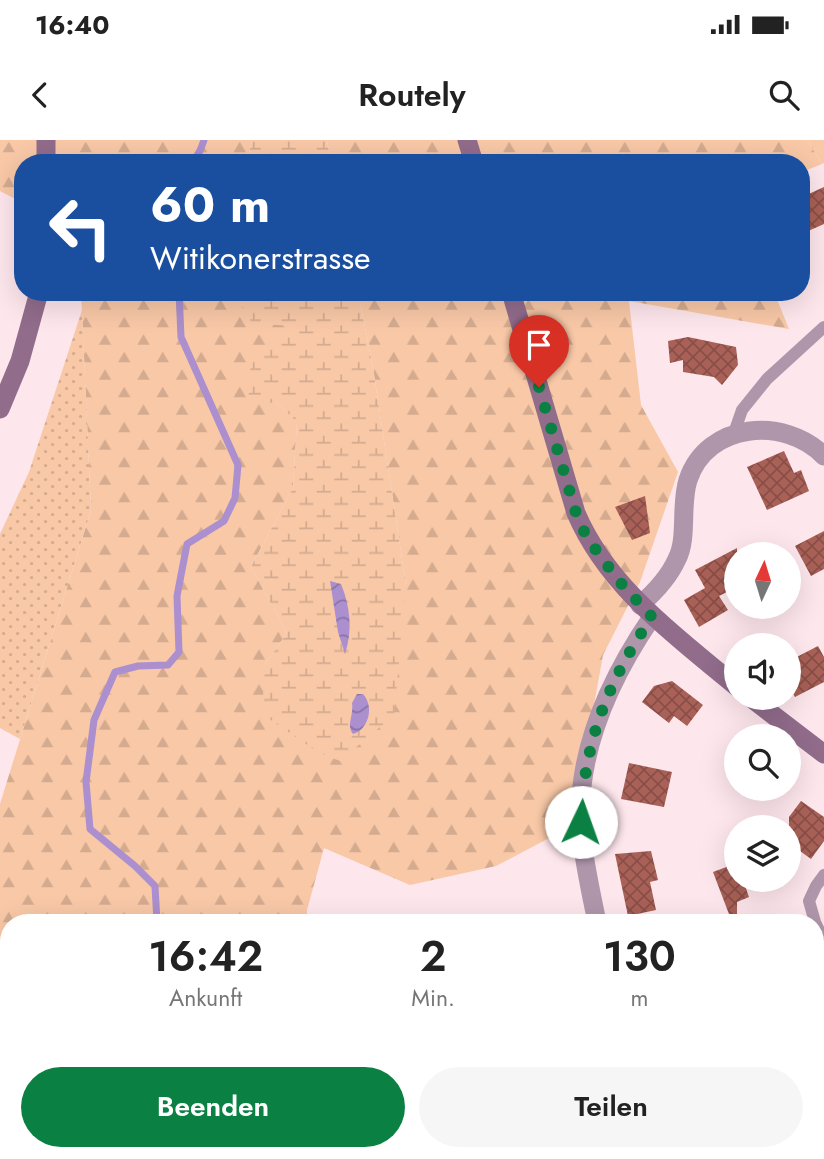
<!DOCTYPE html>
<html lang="de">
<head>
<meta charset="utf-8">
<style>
	:root { --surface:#fff; --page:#f6f6f6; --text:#222; --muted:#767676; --accent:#0b8043 }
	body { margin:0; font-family:Jost,sans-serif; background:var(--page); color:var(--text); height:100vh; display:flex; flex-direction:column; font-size:26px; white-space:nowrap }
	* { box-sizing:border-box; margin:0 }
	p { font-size:23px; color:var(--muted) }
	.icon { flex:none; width:38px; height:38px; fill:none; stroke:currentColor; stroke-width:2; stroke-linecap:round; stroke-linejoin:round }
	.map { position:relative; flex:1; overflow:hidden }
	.side { position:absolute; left:0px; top:774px; width:824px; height:247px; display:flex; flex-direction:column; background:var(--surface); border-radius:28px 28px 0 0; box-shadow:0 7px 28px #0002 }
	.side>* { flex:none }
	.hud { position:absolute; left:14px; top:14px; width:796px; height:147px; border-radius:28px; box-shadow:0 7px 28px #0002; background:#1a4fa0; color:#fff; overflow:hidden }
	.needle { width:46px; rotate:4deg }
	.fabs { position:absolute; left:724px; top:402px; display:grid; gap:14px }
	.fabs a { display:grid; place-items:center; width:77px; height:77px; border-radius:50%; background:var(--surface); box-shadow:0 7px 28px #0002; font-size:35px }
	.pin { position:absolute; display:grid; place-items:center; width:60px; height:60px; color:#fff; margin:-72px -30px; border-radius:50% 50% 50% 0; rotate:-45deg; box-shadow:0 0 7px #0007 }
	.pin .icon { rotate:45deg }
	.me { position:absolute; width:77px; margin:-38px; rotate:3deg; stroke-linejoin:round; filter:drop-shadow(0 0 5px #0008) }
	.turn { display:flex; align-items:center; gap:24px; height:147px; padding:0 21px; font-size:32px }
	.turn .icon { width:91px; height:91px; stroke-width:2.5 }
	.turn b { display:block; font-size:49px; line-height:60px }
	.eta { display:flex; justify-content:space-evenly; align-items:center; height:119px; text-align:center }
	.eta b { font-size:42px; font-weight:600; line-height:49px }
	.button { display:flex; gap:14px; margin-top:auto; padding:14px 21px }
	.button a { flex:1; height:80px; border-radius:42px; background:var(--accent); color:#fff; font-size:28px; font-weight:600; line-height:80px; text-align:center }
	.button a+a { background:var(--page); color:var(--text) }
	.status { display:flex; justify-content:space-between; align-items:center; height:49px; padding:0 35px; background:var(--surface); direction:ltr }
	.status svg { height:19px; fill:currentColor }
	header { display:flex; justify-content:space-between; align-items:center; height:91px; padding:0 21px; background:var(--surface); font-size:32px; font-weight:600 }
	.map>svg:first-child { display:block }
	.grass { fill:url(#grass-tufts) }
	.forest { fill:url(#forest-firs) }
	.wetland { fill:url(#wetland-marsh) }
	.park { fill:url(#park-dots) }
	.water { fill:url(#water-waves) }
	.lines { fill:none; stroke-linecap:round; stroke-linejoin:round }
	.stream { stroke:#ab8fce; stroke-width:7 }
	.building { fill:url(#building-cross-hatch) }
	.service { stroke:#b096ab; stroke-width:12 }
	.minor { stroke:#b096ab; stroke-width:19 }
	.secondary { stroke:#916c8b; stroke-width:19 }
	.route { stroke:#0b8043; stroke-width:12; stroke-dasharray:0 21.6 }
</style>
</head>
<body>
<div class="status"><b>16:40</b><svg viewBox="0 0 49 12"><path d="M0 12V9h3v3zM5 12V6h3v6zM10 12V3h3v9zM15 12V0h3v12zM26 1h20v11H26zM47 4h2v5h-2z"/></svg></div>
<header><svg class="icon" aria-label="back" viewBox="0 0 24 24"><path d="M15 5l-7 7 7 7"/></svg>Routely<svg class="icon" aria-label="search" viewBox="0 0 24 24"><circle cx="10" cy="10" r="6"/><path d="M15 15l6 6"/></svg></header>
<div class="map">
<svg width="824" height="1019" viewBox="0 0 824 1019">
	<defs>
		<pattern id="grass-tufts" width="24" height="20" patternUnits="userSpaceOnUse" patternTransform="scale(1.75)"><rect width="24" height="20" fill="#f8c8a7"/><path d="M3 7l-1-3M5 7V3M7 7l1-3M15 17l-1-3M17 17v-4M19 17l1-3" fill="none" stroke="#d4ab8f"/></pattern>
		<pattern id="forest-firs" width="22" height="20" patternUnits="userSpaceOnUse" patternTransform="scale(1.75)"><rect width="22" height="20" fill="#f8c8a7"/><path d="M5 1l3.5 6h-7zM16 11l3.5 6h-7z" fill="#d4ab8f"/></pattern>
		<pattern id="wetland-marsh" width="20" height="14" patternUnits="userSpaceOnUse" patternTransform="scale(1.75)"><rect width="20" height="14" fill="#f8c8a7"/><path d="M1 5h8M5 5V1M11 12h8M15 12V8" fill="none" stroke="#d4ab8f"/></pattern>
		<pattern id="park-dots" width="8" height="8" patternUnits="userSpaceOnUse" patternTransform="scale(1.75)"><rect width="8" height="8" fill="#f8c8a7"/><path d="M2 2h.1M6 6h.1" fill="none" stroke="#d4ab8f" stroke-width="1.8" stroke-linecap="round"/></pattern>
		<pattern id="water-waves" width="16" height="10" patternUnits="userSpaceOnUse" patternTransform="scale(1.75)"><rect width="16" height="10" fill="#ab8fce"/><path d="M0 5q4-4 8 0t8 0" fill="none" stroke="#8a73a6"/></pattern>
		<pattern id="building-cross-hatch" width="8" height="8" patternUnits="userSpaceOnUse" patternTransform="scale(1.75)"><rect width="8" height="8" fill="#a96157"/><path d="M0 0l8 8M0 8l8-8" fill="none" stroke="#894e47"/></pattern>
	</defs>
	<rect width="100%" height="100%" fill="#fde6ec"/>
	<path class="grass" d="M 807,0 L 824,0 L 824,23 L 822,24 Z"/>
	<path class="forest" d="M 0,0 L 252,0 L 247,23 L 23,23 L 23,63 L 0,51 Z
		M 327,0 L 807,0 L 822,24 L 802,32 L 802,23 L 331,23 Z
		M 81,152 L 232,152 L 253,182 L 291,185 L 276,262 L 297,282 L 293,348 L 251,427 L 287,493 L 265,524 L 406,445 L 373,228 L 358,152 L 774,152 L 789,189 L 629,161 L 641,265 L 678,332 L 640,442 L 603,515 L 572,686 L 496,726 L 410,745 L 324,708 L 307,770 L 307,782 L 9,782 L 9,1012 L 275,1012 L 274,1019 L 0,1019 L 0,664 L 91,370 Z"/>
	<path class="wetland" d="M 252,0 L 327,0 L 331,23 L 247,23 Z
		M 232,152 L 358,152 L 373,228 L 406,445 L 394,575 L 340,621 L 319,613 L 262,574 L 265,524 L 287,493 L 251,427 L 293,348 L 297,282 L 276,262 L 248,266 L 251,218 L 290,186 L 252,183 Z"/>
	<path class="park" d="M 82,170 L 91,370 L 20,599 L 0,588 L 0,394 L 29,332 Z"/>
	<path class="water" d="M 330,441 L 341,444 C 350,466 353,490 345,514 L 338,492 Z
		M 357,554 L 363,554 C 375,567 368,590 353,594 C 346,584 354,576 352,563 Z"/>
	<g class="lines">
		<path class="stream" d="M 192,23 L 200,11 L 204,0
			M 157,782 L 155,746 L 135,726 L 90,689 L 86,642 L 94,580 L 115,532 L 138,526 L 168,525 L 179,512 L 177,456 L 187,404 L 224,381 L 235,358 L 238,325 L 181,197 L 179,152
			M 131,1019 L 137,1012"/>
	</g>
	<path class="building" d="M 824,47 L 824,84 L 806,92 L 802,82 L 802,57 Z
		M 688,197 L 736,207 L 738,225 L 722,245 L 714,237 L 683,232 L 683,220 L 670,223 L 668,201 Z
		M 784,311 L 794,333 L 801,330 L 809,351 L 767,370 L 747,327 Z
		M 645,356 L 650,393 L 632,400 L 615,367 Z
		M 824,391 L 824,429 L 811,436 L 795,406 Z
		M 737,408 L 737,447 L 719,456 L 728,470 L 699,487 L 684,460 L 705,448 L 695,430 Z
		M 818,506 L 824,517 L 824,542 L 795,557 L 789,546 L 789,521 Z
		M 672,541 L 703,565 L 687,586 L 674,576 L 669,583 L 642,562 L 654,546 Z
		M 629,623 L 672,632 L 664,667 L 621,659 Z
		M 801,661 L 824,677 L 824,701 L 811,719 L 789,703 L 789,677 Z
		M 651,711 L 658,740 L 650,742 L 656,770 L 628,776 L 615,714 Z
		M 737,723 L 737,740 L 743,740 L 749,757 L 737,762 L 737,782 L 732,782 L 713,732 Z"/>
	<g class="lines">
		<path class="service" d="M 734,293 L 742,270 L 767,239 L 824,187
			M 815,782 L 809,761 L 816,746 L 824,735
			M 816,784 L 824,801"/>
		<path class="minor" d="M 640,465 C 655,452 669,437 677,419 C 688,398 680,365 688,340 C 707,282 785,276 824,316
			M 597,782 C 591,753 584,722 581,692 C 575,614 609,540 652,477
			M 651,1012 L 652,1019"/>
		<path class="secondary" d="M 46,0 L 46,23
			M 467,0 L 474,23
			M 511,152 L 576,373 C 608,448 676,496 737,547
			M 0,269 L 20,221 L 39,152
			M 751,558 L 824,614"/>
	</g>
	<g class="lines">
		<path class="route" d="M 539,247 L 576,373 L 587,398 L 619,441 L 652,477 C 607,543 584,602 581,682"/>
	</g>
</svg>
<div class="fabs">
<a><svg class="needle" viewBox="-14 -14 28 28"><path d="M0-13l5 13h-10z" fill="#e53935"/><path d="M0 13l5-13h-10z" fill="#767676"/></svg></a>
<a><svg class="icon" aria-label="sound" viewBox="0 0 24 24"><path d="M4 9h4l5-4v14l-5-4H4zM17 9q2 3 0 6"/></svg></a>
<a><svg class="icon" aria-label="search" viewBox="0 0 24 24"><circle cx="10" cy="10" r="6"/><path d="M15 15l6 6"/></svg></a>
<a><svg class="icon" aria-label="layers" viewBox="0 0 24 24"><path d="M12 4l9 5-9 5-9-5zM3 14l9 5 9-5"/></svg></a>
</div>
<div class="pin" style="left:539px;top:247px;background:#d93025"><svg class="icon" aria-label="arrive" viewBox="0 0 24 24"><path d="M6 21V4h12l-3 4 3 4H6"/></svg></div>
<svg class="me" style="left:581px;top:682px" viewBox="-20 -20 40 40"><circle r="19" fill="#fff"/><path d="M0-13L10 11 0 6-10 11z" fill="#0b8043"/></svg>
<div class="hud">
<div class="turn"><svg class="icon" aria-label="left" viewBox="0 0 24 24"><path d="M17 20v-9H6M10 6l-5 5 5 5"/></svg><div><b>60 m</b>Witikonerstrasse</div></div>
</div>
<section class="side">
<div class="eta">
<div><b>16:42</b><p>Ankunft</p></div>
<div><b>2</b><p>Min.</p></div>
<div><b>130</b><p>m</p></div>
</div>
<div class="button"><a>Beenden</a><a>Teilen</a></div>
</section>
</div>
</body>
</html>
